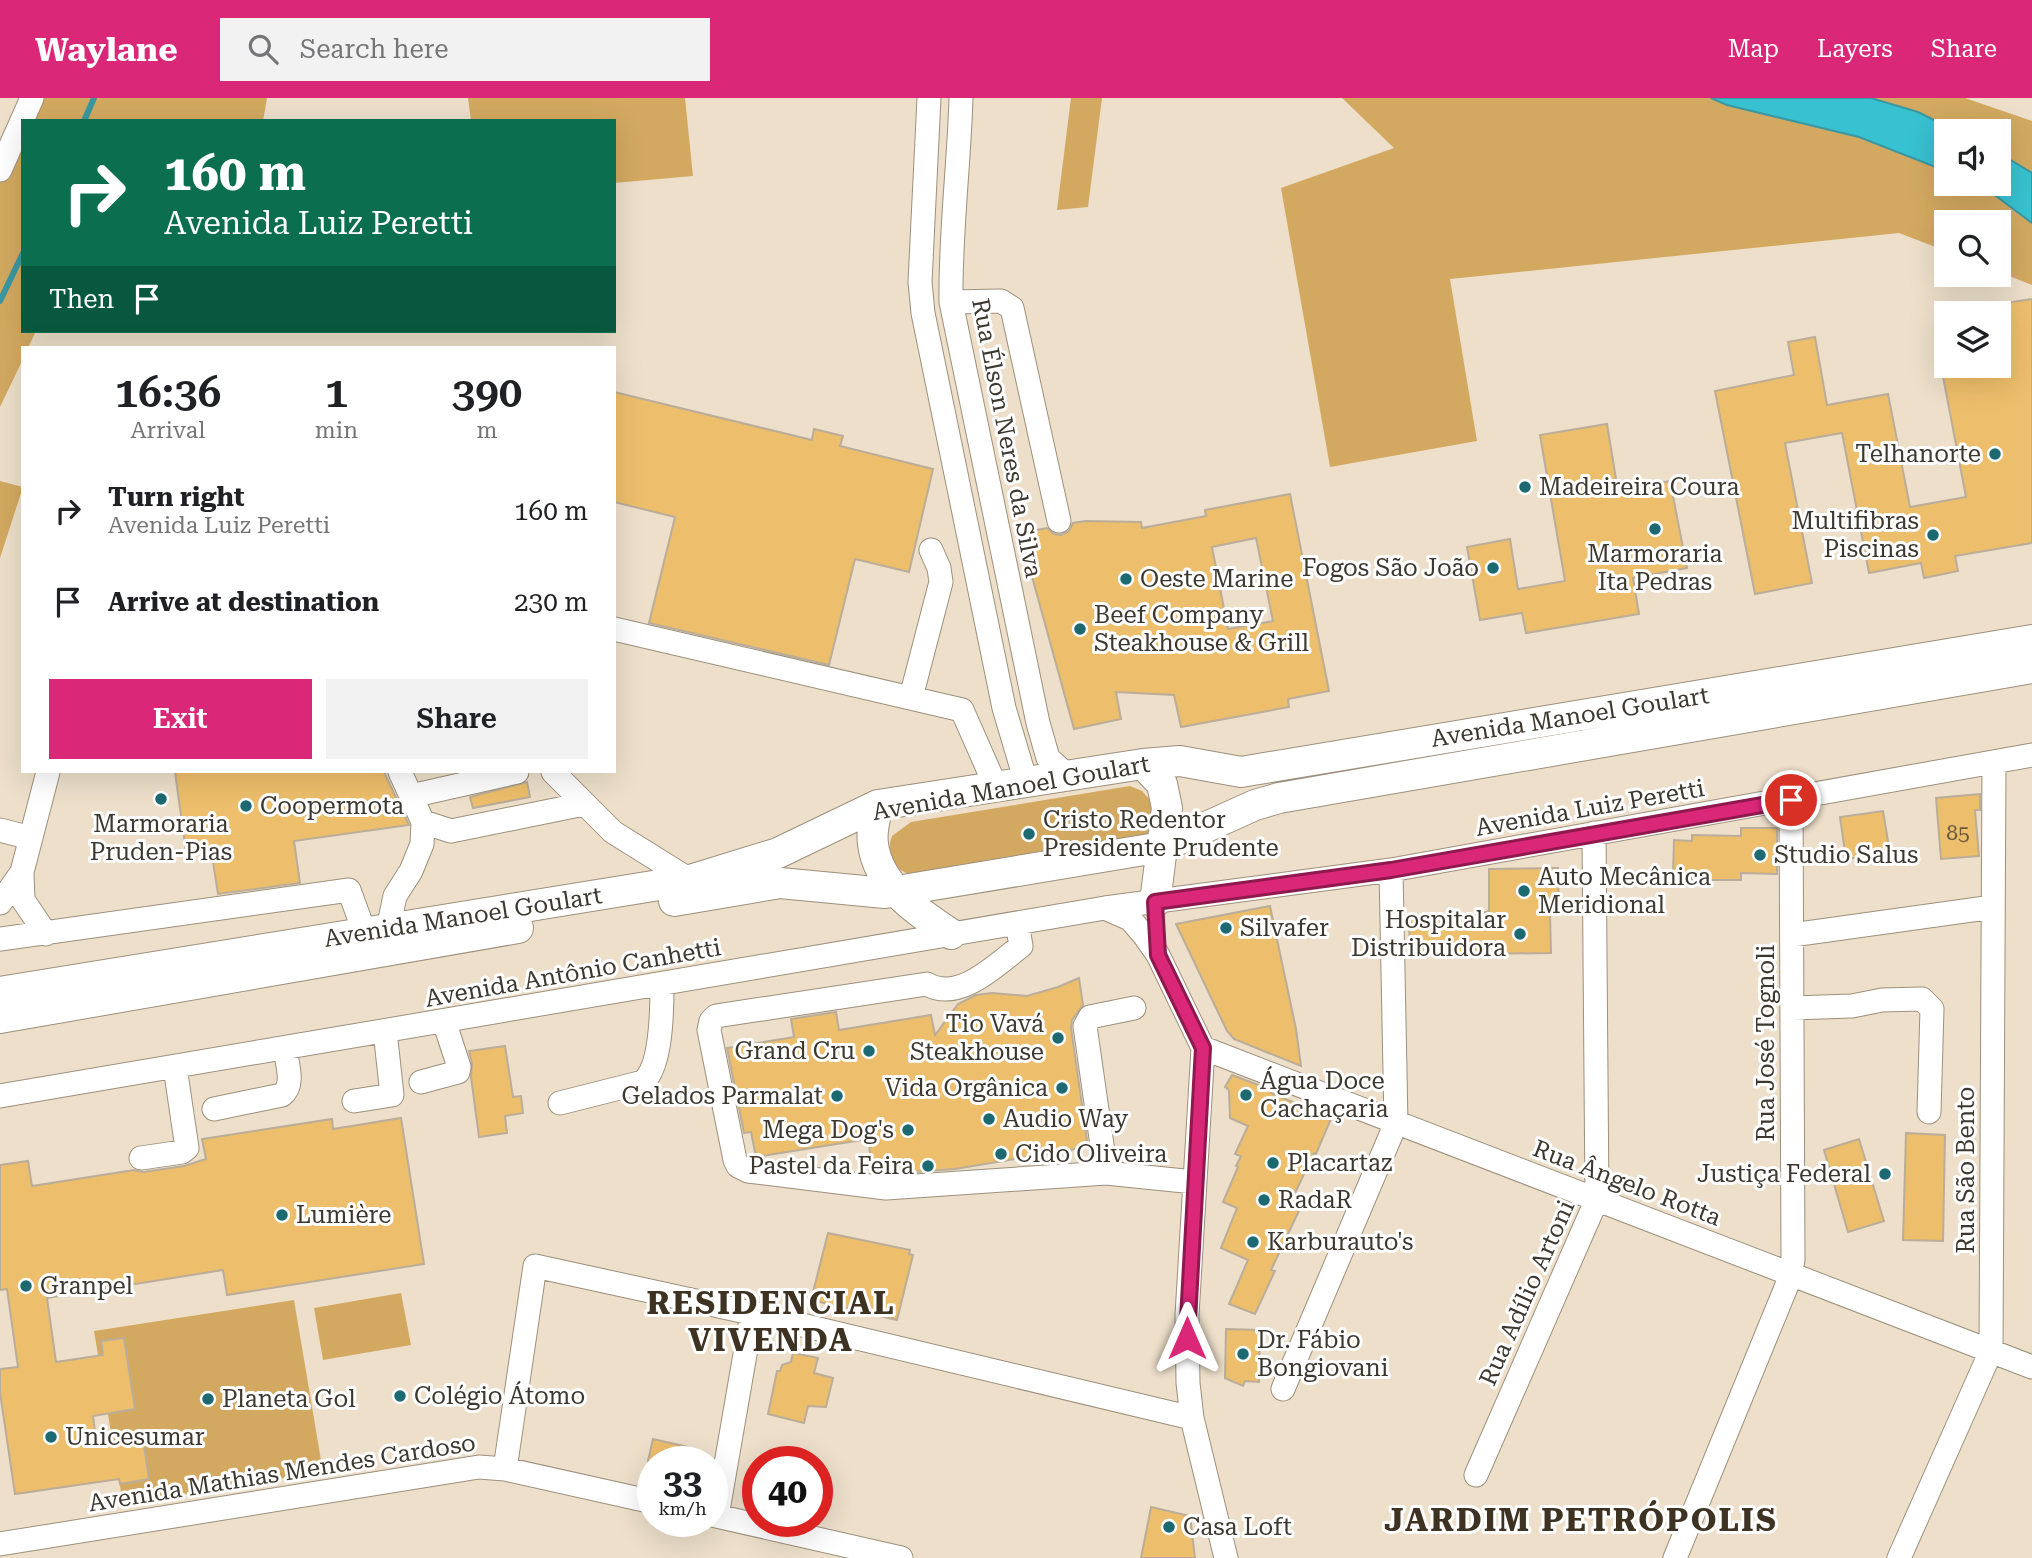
<!DOCTYPE html>
<html lang="en">
<head>
<meta charset="utf-8">
<style>
	:root { --surface:#fff; --page:#f2f2f2; --text:#202124; --muted:#757577; --accent:#db2777 }
	body { margin:0; font-family:"Roboto Serif",serif; background:var(--page); color:var(--text); height:100vh; display:flex; flex-direction:column; font-size:26px; white-space:nowrap }
	* { box-sizing:border-box; margin:0 }
	p { font-size:23px; color:var(--muted) }
	.icon { flex:none; width:38px; height:38px; fill:none; stroke:currentColor; stroke-width:2; stroke-linecap:round; stroke-linejoin:round }
	.map { position:relative; flex:1; overflow:hidden }
	.side { position:absolute; left:21px; top:248px; width:595px; height:427px; display:flex; flex-direction:column; background:var(--surface); border-radius:0px; box-shadow:0 7px 28px #0002 }
	.side>* { flex:none }
	.guide { position:absolute; left:21px; top:21px; width:595px; height:214px; border-radius:0px; box-shadow:0 7px 28px #0002; background:#0b6e4f; color:#fff; overflow:hidden }
	.tools { position:absolute; left:1934px; top:21px; display:grid; gap:14px }
	.tools a { display:grid; place-items:center; width:77px; height:77px; border-radius:0px; background:var(--surface); box-shadow:0 7px 28px #0002; font-size:35px }
	.speed { position:absolute; left:637px; top:1348px; display:flex; gap:14px; font-size:35px; font-weight:700; text-align:center }
	.speed>* { display:grid; place-content:center; width:91px; height:91px; border-radius:50%; background:var(--surface); box-shadow:0 7px 28px #0002; line-height:1 }
	.speed small { font-size:18px; font-weight:400 }
	.speed .limit { border:10px solid #d22; background:#fff; color:#111 }
	.pin { position:absolute; display:grid; place-items:center; width:60px; height:60px; color:#fff; margin:-30px; border:4px solid #fff; border-radius:50%; box-shadow:0 2px 7px #0007 }
	.me { position:absolute; width:77px; margin:-38px; rotate:0deg; stroke-linejoin:round; filter:drop-shadow(0 0 5px #0008) }
	.turn { display:flex; align-items:center; gap:24px; height:147px; padding:0 28px; font-size:32px }
	.turn .icon { width:91px; height:91px; stroke-width:2.5 }
	.turn b { display:block; font-size:49px; line-height:60px }
	.then { display:flex; align-items:center; height:66px; padding:0 28px; background:#0003; gap:14px; font-size:26px }
	.eta { display:flex; justify-content:space-evenly; align-items:center; height:119px; text-align:center }
	.eta b { font-size:42px; font-weight:600; line-height:49px }
	.button { display:flex; gap:14px; margin-top:auto; padding:14px 28px }
	.button a { flex:1; height:80px; border-radius:0px; background:var(--accent); color:#fff; font-size:28px; font-weight:600; line-height:80px; text-align:center }
	.button a+a { background:var(--page); color:var(--text) }
	ul { padding:0; list-style:none }
	li { display:flex; align-items:center; gap:21px; height:91px; padding:0 28px }
	li div { flex:1 }
	li b { display:block; font-size:26px }
	li em { font-style:normal }
	header { display:flex; align-items:center; gap:42px; box-sizing:border-box; height:98px; padding:0 35px; background:var(--accent); color:#fff }
	header strong { font-size:33px }
	nav { display:flex; gap:38px; margin-inline-start:auto; font-size:24px }
	.search { width:490px; height:63px; background:var(--page); display:flex; align-items:center; gap:18px; box-sizing:border-box; padding:0 24px; border-radius:0px; color:var(--muted); font-size:26px }
	.map>svg:first-child { display:block }
	.green { fill:#d3a961 }
	.water { fill:#38c1d0; stroke:#3a98a0; stroke-width:2 }
	.lines { fill:none; stroke-linecap:round; stroke-linejoin:round }
	.stream { stroke:#3a98a0; stroke-width:6 }
	.building { fill:#edbe6b; stroke:#baad99; stroke-width:2; fill-rule:evenodd }
	.minor-casing { stroke:#9d907c; stroke-width:25 }
	.major-casing { stroke:#9d907c; stroke-width:32 }
	.minor { stroke:#fff; stroke-width:23 }
	.major { stroke:#fff; stroke-width:30 }
	.route-casing { stroke:#8e194d; stroke-width:18 }
	.route { stroke:#db2777; stroke-width:12 }
	.poi-dot { fill:#1d6971; stroke:#fff; stroke-width:2.5 }
	.labels { text-anchor:middle; stroke-width:6; stroke-linejoin:round; paint-order:stroke }
	.number-label { font-size:21px; fill:#695a3e }
	.street-label { font-size:24px; fill:#3d382f; stroke:#fff }
	.poi-label { font-size:24px; fill:#3d382f; stroke:#fff; text-anchor:start }
	.district-label { font-size:32px; font-weight:bold; letter-spacing:2px; fill:#3e3322; stroke:#fff }
</style>
</head>
<body>
<header>
<strong>Waylane</strong>
<div class="search"><svg class="icon" aria-label="search" viewBox="0 0 24 24"><circle cx="10" cy="10" r="6"/><path d="M15 15l6 6"/></svg>Search here</div>
<nav><a>Map</a><a>Layers</a><a>Share</a></nav>
</header>
<div class="map">
<svg width="2032" height="1460" viewBox="0 0 2032 1460">
	<rect width="100%" height="100%" fill="#eddfca"/>
	<path class="green" d="M 37,0 L 267,0 L 263,23 L 27,23 Z
		M 468,0 L 685,0 L 693,78 L 614,85 L 614,23 L 471,23 Z
		M 1071,0 L 1102,0 L 1088,109 L 1057,112 Z
		M 1342,0 L 1711,0 L 1727,7 L 1859,39 L 1946,73 L 1946,86 L 1984,87 L 2032,125 L 2032,187 L 1999,174 L 1998,124 L 1946,124 L 1946,153 L 1899,135 L 1450,181 L 1477,343 L 1330,369 L 1281,90 L 1394,50 Z
		M 1871,0 L 1965,0 L 2032,23 L 2032,75 L 1999,55 L 1998,33 L 1956,33 L 1918,14 Z
		M 23,31 L 23,233 L 36,233 L 28,250 L 23,250 L 23,261 L 0,309 L 0,81 Z
		M 0,383 L 23,389 L 0,460 Z
		M 1130,688 L 1142,693 L 1153,705 L 1149,736 L 918,778 C 895,774 884,761 892,738 L 911,724 Z
		M 401,1195 L 411,1247 L 323,1262 L 314,1210 Z
		M 294,1202 L 323,1374 L 123,1406 L 94,1233 Z"/>
	<path class="water" d="M 1711,0 L 1871,0 L 1918,14 L 1956,33 L 1946,33 L 1946,73 L 1859,39 L 1727,7 Z
		M 1999,55 L 2032,75 L 2032,125 L 1980,86 L 1998,86 Z"/>
	<g class="lines">
		<path class="stream" d="M 84,23 L 94,0
			M 0,203 L 23,155"/>
	</g>
	<path class="building" d="M 2032,201 L 2032,445 L 1955,458 L 1958,473 L 1924,480 L 1921,465 L 1869,475 L 1842,335 L 1785,345 L 1812,485 L 1755,496 L 1715,293 L 1794,277 L 1788,244 L 1815,239 L 1827,307 L 1888,296 L 1910,409 L 1966,399 L 1941,268 L 1998,268 L 1998,206 Z
		M 614,294 L 812,342 L 814,331 L 843,338 L 840,348 L 933,371 L 909,474 L 855,461 L 829,567 L 649,525 L 675,419 L 614,404 Z
		M 1607,326 L 1618,393 L 1670,383 L 1687,470 L 1633,480 L 1639,516 L 1526,535 L 1522,515 L 1480,522 L 1467,449 L 1510,441 L 1518,491 L 1565,483 L 1540,337 Z
		M 1290,396 L 1329,593 L 1288,601 L 1289,609 L 1181,629 L 1174,597 L 1116,594 L 1121,621 L 1074,631 L 1020,435 L 1047,430 L 1054,436 L 1061,437 L 1069,433 L 1073,425 L 1086,423 L 1141,424 L 1142,430 L 1206,418 L 1205,412 ZM 1256,440 L 1273,523 L 1228,531 L 1212,449 Z
		M 175,674 L 384,674 L 409,727 L 294,743 L 300,785 L 218,796 L 211,751 L 186,754 Z
		M 527,684 L 530,699 L 473,710 L 470,699 Z
		M 1980,696 L 1980,712 L 1975,712 L 1979,758 L 1941,761 L 1936,700 Z
		M 1883,713 L 1890,755 L 1846,761 L 1840,719 Z
		M 1741,730 L 1777,730 L 1777,776 L 1741,775 L 1741,782 L 1692,782 L 1692,775 L 1673,775 L 1674,742 L 1692,743 L 1692,737 L 1741,738 Z
		M 1558,770 L 1559,815 L 1550,815 L 1551,855 L 1410,857 L 1409,818 L 1477,817 L 1489,813 L 1489,771 Z
		M 1270,808 L 1296,931 L 1301,968 L 1234,941 L 1227,933 L 1176,826 Z
		M 1079,880 L 1083,907 L 1072,922 L 1071,930 L 1088,1049 L 955,1071 L 886,1076 L 873,1074 L 868,1041 L 756,1059 L 751,1034 L 744,1035 L 727,950 L 794,939 L 791,921 L 836,914 L 839,932 L 931,917 L 935,937 L 958,906 L 976,897 L 992,895 L 1027,898 L 1058,889 Z
		M 505,948 L 513,999 L 521,998 L 523,1015 L 505,1018 L 507,1035 L 479,1039 L 471,979 L 472,965 L 469,953 Z
		M 1232,977 L 1272,992 L 1271,995 L 1307,1010 L 1308,1006 L 1333,1016 L 1316,1056 L 1314,1055 L 1295,1095 L 1305,1100 L 1271,1172 L 1275,1173 L 1255,1216 L 1229,1206 L 1248,1162 L 1221,1150 L 1237,1110 L 1223,1104 L 1238,1069 L 1236,1068 L 1241,1058 L 1235,1056 L 1248,1028 L 1230,1020 L 1229,992 L 1225,989 Z
		M 401,1020 L 424,1166 L 227,1197 L 223,1172 L 47,1200 L 56,1264 L 103,1257 L 101,1243 L 124,1240 L 135,1311 L 93,1318 L 97,1349 L 143,1341 L 149,1381 L 120,1386 L 119,1381 L 15,1396 L 0,1295 L 0,1271 L 18,1269 L 7,1191 L 0,1192 L 0,1067 L 28,1063 L 32,1088 L 134,1072 L 143,1074 L 184,1068 L 206,1061 L 202,1041 L 332,1021 L 333,1031 Z
		M 1906,1035 L 1945,1037 L 1943,1143 L 1903,1142 Z
		M 1859,1041 L 1884,1123 L 1848,1134 L 1824,1052 Z
		M 828,1135 L 910,1152 L 909,1156 L 913,1157 L 897,1222 L 811,1202 Z
		M 1226,1231 L 1260,1232 L 1259,1284 L 1245,1283 L 1243,1288 L 1225,1280 Z
		M 793,1255 L 818,1260 L 814,1275 L 833,1280 L 826,1309 L 808,1308 L 804,1325 L 768,1316 L 777,1273 L 780,1273 L 782,1267 L 791,1264 Z
		M 653,1341 L 688,1349 L 684,1363 L 648,1363 Z
		M 1151,1409 L 1190,1418 L 1195,1460 L 1141,1460 Z"/>
	<g class="lines">
		<g class="minor-casing">
			<path id="minor" d="M 929,0 L 920,184 L 923,215 L 1004,610 L 1026,684
				M 961,0 C 959,68 950,136 951,204 L 1038,625 L 1048,660 L 1068,678
				M 0,72 L 32,0
				M 951,204 L 1001,203 L 1012,210 L 1059,423
				M 614,531 L 962,612 L 996,689
				M 911,599 L 941,484 L 939,470 L 931,452
				M 553,674 L 613,734 L 690,782
				M 411,698 L 517,674
				M 423,724 L 451,733 L 584,706
				M 0,732 L 31,740
				M 22,774 L 48,674
				M 0,805 L 22,774 L 23,802 L 46,836
				M 1105,810 L 1130,821 L 1144,837 L 1158,857 L 1203,950 L 1187,1217 L 1188,1285 L 1192,1320 L 1226,1460
				M 1017,825 L 1021,848 C 997,866 959,905 927,886 L 716,918 L 711,923 L 709,932 L 735,1062 L 738,1068 L 748,1073 L 886,1090 L 1106,1075 L 1194,1084
				M 388,831 L 395,798 L 411,773 L 422,746 L 423,724 L 400,674
				M 1792,837 L 1993,809
				M 0,841 L 349,792 L 365,836
				M 1792,910 L 1852,908 L 1882,902 L 1922,901 L 1932,911 L 1929,1014
				M 1203,950 L 2032,1269
				M 421,984 L 458,974 L 459,969 L 444,923
				M 0,998 L 1105,810 L 1391,772 L 2032,657
				M 354,1003 L 392,997 L 385,933
				M 560,1005 L 643,984 C 662,968 662,910 662,886
				M 214,1011 L 282,997 C 295,987 287,966 285,951
				M 141,1060 L 182,1054 L 187,1050 L 175,969
				M 1106,1075 L 1085,928 L 1090,919 L 1134,910
				M 1283,1291 L 1396,1025 L 1391,772
				M 505,1371 L 535,1168 L 760,1217 L 1192,1320
				M 1476,1377 L 1597,1101 L 1594,735
				M 712,1417 L 901,1460
				M 717,1418 L 752,1216
				M 0,1446 L 479,1369 L 505,1371 L 653,1404
				M 1675,1460 L 1787,1187 L 1793,1162 L 1791,702
				M 1899,1460 L 1991,1253 L 1994,665"/>
		</g>
		<g class="major-casing">
			<path id="major" d="M 1143,666 L 1162,686 L 1167,710 L 1155,804
				M 878,707 C 875,720 871,733 873,746 C 878,788 919,815 951,836
				M 674,803 L 780,785 L 885,795 L 1162,749 L 1255,707 L 1279,700 L 2032,570
				M 0,894 L 690,782 L 778,755 L 878,707 L 1143,666 L 1180,663 L 1241,674 L 2032,542
				M 0,920 L 518,830"/>
		</g>
		<use href="#minor" class="minor"/>
		<use href="#major" class="major"/>
	</g>
	<g class="lines">
		<g class="route-casing">
			<path id="route" d="M 1187,1240 L 1203,950 L 1158,857 L 1155,804 L 1391,772 L 1791,702"/>
		</g>
		<use href="#route" class="route"/>
	</g>
	<g class="poi-dot">
		<circle cx="1995" cy="356" r="7"/>
		<circle cx="1525" cy="389" r="7"/>
		<circle cx="1655" cy="431" r="7"/>
		<circle cx="1933" cy="437" r="7"/>
		<circle cx="1493" cy="470" r="7"/>
		<circle cx="1126" cy="481" r="7"/>
		<circle cx="1080" cy="531" r="7"/>
		<circle cx="161" cy="701" r="7"/>
		<circle cx="246" cy="708" r="7"/>
		<circle cx="1029" cy="736" r="7"/>
		<circle cx="1760" cy="757" r="7"/>
		<circle cx="1524" cy="793" r="7"/>
		<circle cx="1226" cy="830" r="7"/>
		<circle cx="1520" cy="836" r="7"/>
		<circle cx="1058" cy="940" r="7"/>
		<circle cx="869" cy="953" r="7"/>
		<circle cx="1062" cy="990" r="7"/>
		<circle cx="1246" cy="997" r="7"/>
		<circle cx="837" cy="998" r="7"/>
		<circle cx="989" cy="1021" r="7"/>
		<circle cx="908" cy="1032" r="7"/>
		<circle cx="1001" cy="1056" r="7"/>
		<circle cx="1273" cy="1065" r="7"/>
		<circle cx="928" cy="1068" r="7"/>
		<circle cx="1885" cy="1076" r="7"/>
		<circle cx="1264" cy="1102" r="7"/>
		<circle cx="282" cy="1117" r="7"/>
		<circle cx="1253" cy="1144" r="7"/>
		<circle cx="26" cy="1188" r="7"/>
		<circle cx="1243" cy="1256" r="7"/>
		<circle cx="400" cy="1298" r="7"/>
		<circle cx="208" cy="1301" r="7"/>
		<circle cx="51" cy="1339" r="7"/>
		<circle cx="1169" cy="1429" r="7"/>
	</g>
	<g class="labels">
		<g class="number-label">
			<text x="1958" y="742">85</text>
		</g>
		<g class="street-label">
			<text transform="translate(1007 340) rotate(79)" y="8">Rua Élson Neres da Silva</text>
			<text transform="translate(1570 619) rotate(-9)" y="8">Avenida Manoel Goulart</text>
			<text transform="translate(1011 690) rotate(-10)" y="8">Avenida Manoel Goulart</text>
			<text transform="translate(1590 710) rotate(-10)" y="8">Avenida Luiz Peretti</text>
			<text transform="translate(463 819) rotate(-9)" y="8">Avenida Manoel Goulart</text>
			<text transform="translate(573 875) rotate(-10)" y="8">Avenida Antônio Canhetti</text>
			<text transform="translate(1766 945) rotate(-90)" y="8">Rua José Tognoli</text>
			<text transform="translate(1966 1072) rotate(-90)" y="8">Rua São Bento</text>
			<text transform="translate(1627 1085) rotate(21)" y="8">Rua Ângelo Rotta</text>
			<text transform="translate(1527 1195) rotate(-66)" y="8">Rua Adílio Artoni</text>
			<text transform="translate(282 1375) rotate(-9)" y="8">Avenida Mathias Mendes Cardoso</text>
		</g>
		<g class="poi-label">
			<text x="1981" y="364" text-anchor="end">Telhanorte</text>
			<text x="1539" y="397">Madeireira Coura</text>
			<text x="1919" y="431" text-anchor="end">Multifibras<tspan x="1919" dy="28">Piscinas</tspan></text>
			<text x="1655" y="464" text-anchor="middle">Marmoraria<tspan x="1655" dy="28">Ita Pedras</tspan></text>
			<text x="1479" y="478" text-anchor="end">Fogos São João</text>
			<text x="1140" y="489">Oeste Marine</text>
			<text x="1094" y="525">Beef Company<tspan x="1094" dy="28">Steakhouse &amp; Grill</tspan></text>
			<text x="260" y="716">Coopermota</text>
			<text x="1043" y="730">Cristo Redentor<tspan x="1043" dy="28">Presidente Prudente</tspan></text>
			<text x="161" y="734" text-anchor="middle">Marmoraria<tspan x="161" dy="28">Pruden-Pias</tspan></text>
			<text x="1774" y="765">Studio Salus</text>
			<text x="1538" y="787">Auto Mecânica<tspan x="1538" dy="28">Meridional</tspan></text>
			<text x="1506" y="830" text-anchor="end">Hospitalar<tspan x="1506" dy="28">Distribuidora</tspan></text>
			<text x="1240" y="838">Silvafer</text>
			<text x="1044" y="934" text-anchor="end">Tio Vavá<tspan x="1044" dy="28">Steakhouse</tspan></text>
			<text x="855" y="961" text-anchor="end">Grand Cru</text>
			<text x="1260" y="991">Água Doce<tspan x="1260" dy="28">Cachaçaria</tspan></text>
			<text x="1048" y="998" text-anchor="end">Vida Orgânica</text>
			<text x="823" y="1006" text-anchor="end">Gelados Parmalat</text>
			<text x="1003" y="1029">Audio Way</text>
			<text x="894" y="1040" text-anchor="end">Mega Dog's</text>
			<text x="1015" y="1064">Cido Oliveira</text>
			<text x="1287" y="1073">Placartaz</text>
			<text x="914" y="1076" text-anchor="end">Pastel da Feira</text>
			<text x="1871" y="1084" text-anchor="end">Justiça Federal</text>
			<text x="1278" y="1110">RadaR</text>
			<text x="296" y="1125">Lumière</text>
			<text x="1267" y="1152">Karburauto's</text>
			<text x="40" y="1196">Granpel</text>
			<text x="1257" y="1250">Dr. Fábio<tspan x="1257" dy="28">Bongiovani</tspan></text>
			<text x="414" y="1306">Colégio Átomo</text>
			<text x="222" y="1309">Planeta Gol</text>
			<text x="65" y="1347">Unicesumar</text>
			<text x="1183" y="1437">Casa Loft</text>
		</g>
		<g class="district-label">
			<text x="771" y="1216">RESIDENCIAL<tspan x="771" dy="37">VIVENDA</tspan></text>
			<text x="1581" y="1433">JARDIM PETRÓPOLIS</text>
		</g>
	</g>
</svg>
<div class="tools">
<a><svg class="icon" aria-label="sound" viewBox="0 0 24 24"><path d="M4 9h4l5-4v14l-5-4H4zM17 9q2 3 0 6"/></svg></a>
<a><svg class="icon" aria-label="search" viewBox="0 0 24 24"><circle cx="10" cy="10" r="6"/><path d="M15 15l6 6"/></svg></a>
<a><svg class="icon" aria-label="layers" viewBox="0 0 24 24"><path d="M12 4l9 5-9 5-9-5zM3 14l9 5 9-5"/></svg></a>
</div>
<div class="speed"><div>33<small>km/h</small></div><div class="limit">40</div></div>
<div class="pin" style="left:1791px;top:702px;background:#d93025"><svg class="icon" aria-label="arrive" viewBox="0 0 24 24"><path d="M6 21V4h12l-3 4 3 4H6"/></svg></div>
<svg class="me" style="left:1187px;top:1240px" viewBox="-20 -20 40 40"><path d="M0-17L14 15 0 8-14 15z" fill="#db2777" stroke="#fff" stroke-width="4"/></svg>
<div class="guide">
<div class="turn"><svg class="icon" aria-label="right" viewBox="0 0 24 24"><path d="M7 20v-9h11M14 6l5 5-5 5"/></svg><div><b>160 m</b>Avenida Luiz Peretti</div></div>
<div class="then">Then<svg class="icon" aria-label="arrive" viewBox="0 0 24 24"><path d="M6 21V4h12l-3 4 3 4H6"/></svg></div>
</div>
<section class="side">
<div class="eta">
<div><b>16:36</b><p>Arrival</p></div>
<div><b>1</b><p>min</p></div>
<div><b>390</b><p>m</p></div>
</div>
<ul>
<li><svg class="icon" aria-label="right" viewBox="0 0 24 24"><path d="M7 20v-9h11M14 6l5 5-5 5"/></svg><div><b>Turn right</b><p>Avenida Luiz Peretti</p></div><em>160 m</em></li>
<li><svg class="icon" aria-label="arrive" viewBox="0 0 24 24"><path d="M6 21V4h12l-3 4 3 4H6"/></svg><div><b>Arrive at destination</b></div><em>230 m</em></li>
</ul>
<div class="button"><a>Exit</a><a>Share</a></div>
</section>
</div>
</body>
</html>
